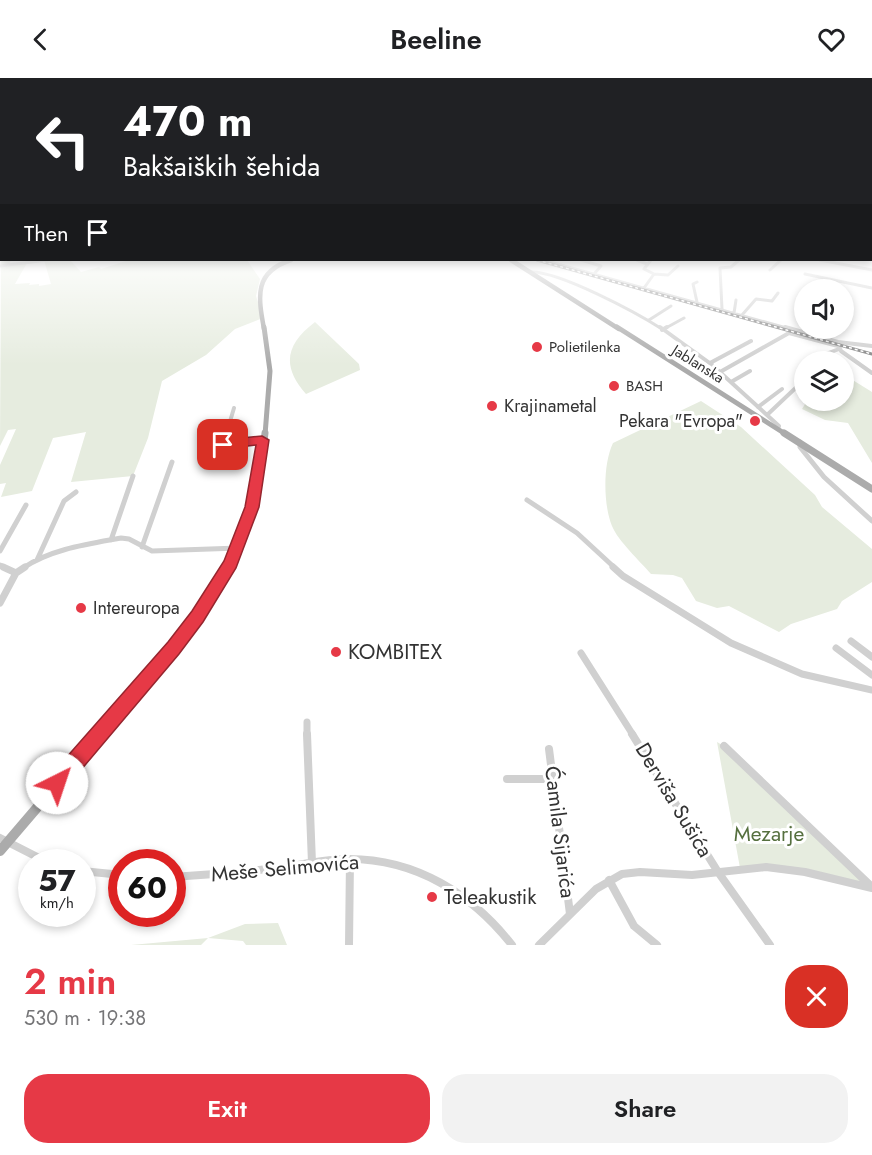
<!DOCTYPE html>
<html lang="en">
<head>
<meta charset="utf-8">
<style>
	:root { --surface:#fff; --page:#f2f2f2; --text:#202124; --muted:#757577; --accent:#e63946 }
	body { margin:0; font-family:Jost,sans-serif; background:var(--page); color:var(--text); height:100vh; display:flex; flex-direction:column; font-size:22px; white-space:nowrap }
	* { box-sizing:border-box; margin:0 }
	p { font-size:20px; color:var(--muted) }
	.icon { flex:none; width:33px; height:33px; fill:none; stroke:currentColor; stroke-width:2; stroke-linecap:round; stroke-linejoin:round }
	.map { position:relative; height:867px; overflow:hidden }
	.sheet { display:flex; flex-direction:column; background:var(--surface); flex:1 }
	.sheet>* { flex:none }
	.hud { position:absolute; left:0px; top:0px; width:873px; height:183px; box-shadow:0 3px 9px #0003; background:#202124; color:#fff; overflow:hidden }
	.buttons { position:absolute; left:794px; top:201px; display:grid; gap:12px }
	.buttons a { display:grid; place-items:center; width:60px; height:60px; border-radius:50%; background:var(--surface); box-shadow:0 3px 9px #0003; font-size:30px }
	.speed { position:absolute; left:18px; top:771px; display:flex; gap:12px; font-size:30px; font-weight:700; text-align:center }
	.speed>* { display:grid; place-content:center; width:78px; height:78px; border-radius:50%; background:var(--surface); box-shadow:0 3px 9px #0003; line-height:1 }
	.speed small { font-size:15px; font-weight:400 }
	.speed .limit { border:9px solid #d22; background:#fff; color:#111 }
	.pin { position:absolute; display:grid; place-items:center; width:51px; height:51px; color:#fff; margin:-26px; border-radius:12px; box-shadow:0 3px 9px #0006 }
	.me { position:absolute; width:66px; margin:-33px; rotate:41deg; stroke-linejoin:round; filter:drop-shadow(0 0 4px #0008) }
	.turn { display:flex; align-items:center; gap:21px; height:126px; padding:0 24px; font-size:27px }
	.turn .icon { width:78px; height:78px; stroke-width:2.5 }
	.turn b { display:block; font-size:42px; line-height:51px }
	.then { display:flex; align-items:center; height:57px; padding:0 24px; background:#0003; gap:12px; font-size:22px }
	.round { display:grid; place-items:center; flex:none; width:63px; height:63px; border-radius:24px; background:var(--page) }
	.headline { display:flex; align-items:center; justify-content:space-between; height:102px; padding:0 24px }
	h1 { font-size:36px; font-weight:600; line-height:45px; color:var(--accent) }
	.cta { display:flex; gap:12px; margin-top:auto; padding:12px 24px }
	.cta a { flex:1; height:69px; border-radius:24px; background:var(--accent); color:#fff; font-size:24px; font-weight:600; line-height:69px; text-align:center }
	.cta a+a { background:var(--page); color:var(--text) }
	header { display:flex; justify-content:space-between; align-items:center; height:78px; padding:0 24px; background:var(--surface); font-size:27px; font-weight:600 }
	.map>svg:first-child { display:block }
	.green { fill:#e6ecdf }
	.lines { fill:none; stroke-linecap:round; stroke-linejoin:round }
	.minor-far4 { stroke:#d0d0d0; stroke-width:3 }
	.minor-far3 { stroke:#d0d0d0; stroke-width:4 }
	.minor-far2 { stroke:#d0d0d0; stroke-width:5 }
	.minor-far1 { stroke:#d0d0d0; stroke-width:7 }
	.minor { stroke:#d0d0d0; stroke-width:8 }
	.major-far4 { stroke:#ababab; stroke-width:4.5 }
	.major-far3 { stroke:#ababab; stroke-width:5 }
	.major-far2 { stroke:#ababab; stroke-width:7 }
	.major-far1 { stroke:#ababab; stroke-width:8 }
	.major { stroke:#ababab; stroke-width:10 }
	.rail-casing { stroke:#888; stroke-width:3 }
	.rail { stroke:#fff; stroke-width:1.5; stroke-dasharray:3; stroke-linecap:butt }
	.route { fill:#e63946; stroke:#96252e; stroke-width:1.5 }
	.poi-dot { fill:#e63946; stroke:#fff; stroke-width:2 }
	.labels { text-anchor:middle; stroke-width:6; stroke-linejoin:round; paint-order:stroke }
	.far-poi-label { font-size:15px; fill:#333; stroke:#fff; text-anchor:start }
	.far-street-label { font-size:15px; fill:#333; stroke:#fff }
	.poi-label { font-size:18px; fill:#333; stroke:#fff; text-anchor:start }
	.near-poi-label { font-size:21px; fill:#333; stroke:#fff; text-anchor:start }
	.near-street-label { font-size:21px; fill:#333; stroke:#fff }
	.near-park-label { font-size:21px; fill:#56703f; stroke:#fff }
</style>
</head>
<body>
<header><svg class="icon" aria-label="back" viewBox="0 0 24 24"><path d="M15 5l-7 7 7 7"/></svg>Beeline<svg class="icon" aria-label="heart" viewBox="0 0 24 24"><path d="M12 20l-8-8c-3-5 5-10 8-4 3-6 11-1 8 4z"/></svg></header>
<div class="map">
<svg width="872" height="867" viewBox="0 0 872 867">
	<rect width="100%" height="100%" fill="#fff"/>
	<path class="green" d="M 1,173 L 2,182 L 11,182 L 9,187 L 27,185 L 15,206 L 30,205 L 29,207 L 39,206 L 39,208 L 51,206 L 44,182 L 70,182 L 81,194 L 99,189 L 101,191 L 129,182 L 247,182 L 260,201 L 256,218 L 263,240 L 235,251 L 206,277 L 162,303 L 148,360 L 133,398 L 71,404 L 86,354 L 53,360 L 32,413 L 1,419 L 6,405 L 0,406 L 0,387 L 16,351 L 8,352 L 0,368 Z
		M 315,244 L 359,286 L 360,292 L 306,316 C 281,288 286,266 315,244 Z
		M 843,296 L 872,314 L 872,385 L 848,345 L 825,342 L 802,331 L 807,323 L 843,322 Z
		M 701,323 L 741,349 L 815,417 L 822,429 L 872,471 L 872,504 L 842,523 L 837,531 L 791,546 L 779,554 L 729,528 L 717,530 L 696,523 L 682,500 L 673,497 L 651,496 C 640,483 618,463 612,448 C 603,426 603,386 613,365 Z
		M 717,664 L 724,668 L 872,809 L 805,794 L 740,790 Z
		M 278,845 L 287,867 L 246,867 L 243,863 L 208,860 L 201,867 L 131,867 L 208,860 L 245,846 Z"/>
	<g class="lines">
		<path class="minor-far4" d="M 0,176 L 2,173
			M 543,182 L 790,251
			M 581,182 L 601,188 L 594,196
			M 637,182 L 647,186
			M 820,182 L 872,192
			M 0,188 L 47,182
			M 770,192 L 781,182
			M 531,194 C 559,193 637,235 662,251
			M 654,196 L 668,197 L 678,188
			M 805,196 L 872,210
			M 697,204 L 693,206 L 697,224
			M 644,210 L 654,196 L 644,191 L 651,182
			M 722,231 L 720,190 L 731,189 L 739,182
			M 734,235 L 736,222
			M 742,237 L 756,221 L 772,223 L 778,215
			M 649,242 L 671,228
			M 664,251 L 684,240"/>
		<path class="minor-far3" d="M 660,249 L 711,286 L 779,348 L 778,351
			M 785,249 L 838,264 L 872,268
			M 662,252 L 667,249
			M 838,265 L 841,273 L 872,295
			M 807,283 L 839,271
			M 710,285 L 751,263
			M 720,294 L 789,255 L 838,268
			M 731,304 L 750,293
			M 758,329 L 782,311
			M 767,337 L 804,302
			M 226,357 L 234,330"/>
		<path class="minor-far2" d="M 800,364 L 800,369 L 824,399 L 872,443
			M 223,367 L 226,355
			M 201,381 L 209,366 L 240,366 L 262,362
			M 527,422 L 577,455 L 615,490
			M 111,462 L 133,398
			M 142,469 L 172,384
			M 0,473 L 26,427
			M 37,482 L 64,423 L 76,414
			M 0,487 L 6,490
			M 23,490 C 51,471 88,466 121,460 L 129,461 L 152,473 L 239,470"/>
		<path class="minor-far1" d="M 613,489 L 623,498 L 731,565 L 802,596 L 872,612
			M 16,495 L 25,489
			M 0,525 L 16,495 L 3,489
			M 851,563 L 872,579
			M 836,570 L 872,597
			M 581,575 L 633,657
			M 307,644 L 307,657"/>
		<path class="minor" d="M 307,656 L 312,785
			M 632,656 L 718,794 L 770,867
			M 724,668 L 872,809
			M 549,671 L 570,836
			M 507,701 L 554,701
			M 0,760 L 47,784
			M 82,793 L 122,797
			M 172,799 C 207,797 242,794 277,790 C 301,787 325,781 349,781 C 416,781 472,816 512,867
			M 609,802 L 634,848 L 657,867
			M 349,867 L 350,781
			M 539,867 L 596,811 L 622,796 L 640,794 L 692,797 L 766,789 L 805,794 L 872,810"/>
		<path class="major-far4" d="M 511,182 L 619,251
			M 264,251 C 258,218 254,194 291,182"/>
		<path class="major-far3" d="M 264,249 L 270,293 L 265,357
			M 617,249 L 787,357"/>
		<path class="major-far2" d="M 784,355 L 872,411
			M 228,490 C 251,449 260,402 265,355"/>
		<path class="major-far1" d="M 98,657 C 144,604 195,551 229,489"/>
		<path class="major" d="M 0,773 L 100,656"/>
		<g class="rail-casing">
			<path id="rail" d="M 537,182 L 872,276"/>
		</g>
		<use href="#rail" class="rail"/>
	</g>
	<linearGradient id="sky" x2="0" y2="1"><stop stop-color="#9ec6ea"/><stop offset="0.58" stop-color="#fff"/><stop offset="1" stop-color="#fff" stop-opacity="0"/></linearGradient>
	<rect width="872" height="287" fill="url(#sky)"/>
	<path class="route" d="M 262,358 L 269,362 L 259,429 L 236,490 L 203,544 L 179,576 L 64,712 L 57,715 L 50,712 L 48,705 L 50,698 L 168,564 L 192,533 L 224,483 L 245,429 L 256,367 L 223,371 L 217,367 L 223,362 Z"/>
	<g class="poi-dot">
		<circle cx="537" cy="269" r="6"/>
		<circle cx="614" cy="308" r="6"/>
		<circle cx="492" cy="328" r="6"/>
		<circle cx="755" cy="343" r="6"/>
		<circle cx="81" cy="530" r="6"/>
		<circle cx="336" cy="574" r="6"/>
		<circle cx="432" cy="819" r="6"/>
	</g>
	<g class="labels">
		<g class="far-poi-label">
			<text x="549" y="274">Polietilenka</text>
			<text x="626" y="313">BASH</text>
		</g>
		<g class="far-street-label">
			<text transform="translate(698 286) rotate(32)" y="5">Jablanska</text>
		</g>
		<g class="poi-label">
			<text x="504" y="334">Krajinametal</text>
			<text x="743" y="349" text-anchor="end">Pekara "Evropa"</text>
			<text x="93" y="536">Intereuropa</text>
		</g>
		<g class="near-poi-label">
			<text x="348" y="581">KOMBITEX</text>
			<text x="444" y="826">Teleakustik</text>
		</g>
		<g class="near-street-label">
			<text transform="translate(674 722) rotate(59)" y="7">Derviša Sušića</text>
			<text transform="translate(560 754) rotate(83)" y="7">Ćamila Sijarića</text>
			<text transform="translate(285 790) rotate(-5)" y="7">Meše Selimovića</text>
		</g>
		<g class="near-park-label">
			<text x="769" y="763">Mezarje</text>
		</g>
	</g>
</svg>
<div class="buttons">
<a><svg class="icon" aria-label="sound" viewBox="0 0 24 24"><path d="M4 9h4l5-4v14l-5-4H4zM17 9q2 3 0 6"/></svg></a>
<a><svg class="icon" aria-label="layers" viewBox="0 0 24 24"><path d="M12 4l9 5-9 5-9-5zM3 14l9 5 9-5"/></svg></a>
</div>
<div class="speed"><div>57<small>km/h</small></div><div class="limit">60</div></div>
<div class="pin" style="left:223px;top:367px;background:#d93025"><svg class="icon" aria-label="arrive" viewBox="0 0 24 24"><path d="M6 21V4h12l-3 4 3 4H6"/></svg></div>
<svg class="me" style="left:57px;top:705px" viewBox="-20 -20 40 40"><circle r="19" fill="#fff"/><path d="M0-13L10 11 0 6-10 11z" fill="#e63946"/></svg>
<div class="hud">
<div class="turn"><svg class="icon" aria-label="left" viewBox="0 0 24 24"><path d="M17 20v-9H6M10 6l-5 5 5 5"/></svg><div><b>470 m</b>Bakšaiških šehida</div></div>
<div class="then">Then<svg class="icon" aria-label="arrive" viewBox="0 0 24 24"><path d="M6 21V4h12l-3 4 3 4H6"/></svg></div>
</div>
</div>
<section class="sheet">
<div class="headline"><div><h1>2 min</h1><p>530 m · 19:38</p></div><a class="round" style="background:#d93025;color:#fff"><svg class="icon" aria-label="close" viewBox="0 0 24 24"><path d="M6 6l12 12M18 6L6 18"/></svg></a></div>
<div class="cta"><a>Exit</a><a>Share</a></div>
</section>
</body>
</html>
